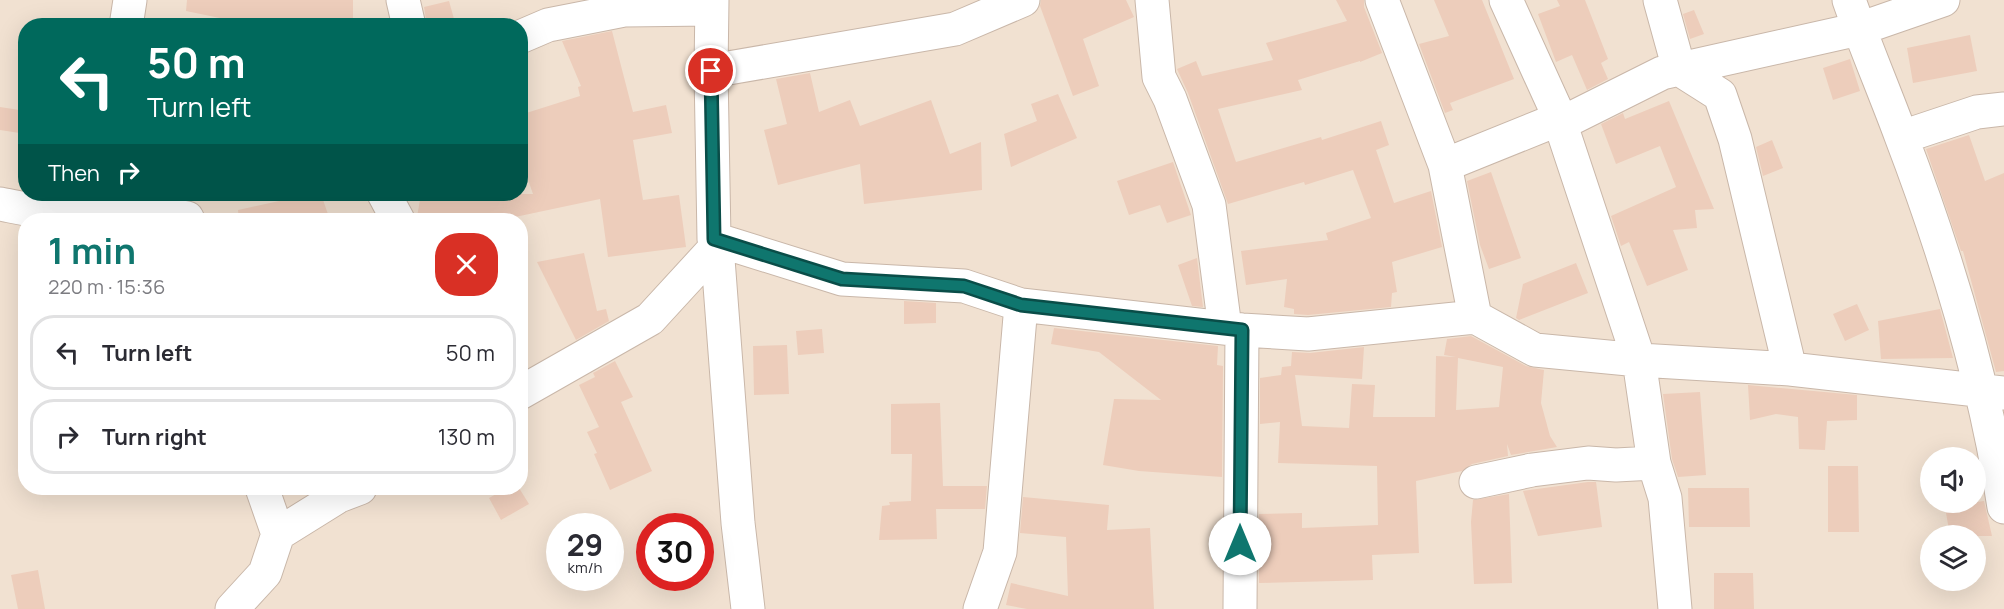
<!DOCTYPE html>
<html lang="en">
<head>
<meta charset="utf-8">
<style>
	:root { --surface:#fff; --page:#f2f2f3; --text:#2b2b33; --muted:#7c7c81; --line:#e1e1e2; --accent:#0f766e }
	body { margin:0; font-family:Manrope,sans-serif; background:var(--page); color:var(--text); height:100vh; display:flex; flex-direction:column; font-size:22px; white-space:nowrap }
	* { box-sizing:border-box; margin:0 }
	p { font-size:20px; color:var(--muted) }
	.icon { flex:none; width:33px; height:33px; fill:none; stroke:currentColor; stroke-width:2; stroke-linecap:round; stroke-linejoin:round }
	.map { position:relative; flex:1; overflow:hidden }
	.side { position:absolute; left:18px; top:213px; width:510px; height:282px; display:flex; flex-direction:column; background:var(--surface); border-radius:24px; box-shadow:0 6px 24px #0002 }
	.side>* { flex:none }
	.guide { position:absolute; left:18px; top:18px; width:510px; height:183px; border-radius:24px; box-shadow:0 6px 24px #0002; background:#00695c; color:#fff; overflow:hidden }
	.controls { position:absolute; left:1920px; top:447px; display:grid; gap:12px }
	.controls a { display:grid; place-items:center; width:66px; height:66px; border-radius:50%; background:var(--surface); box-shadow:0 6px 24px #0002; font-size:30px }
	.speed { position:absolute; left:546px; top:513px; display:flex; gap:12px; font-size:30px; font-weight:700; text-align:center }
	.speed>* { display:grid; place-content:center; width:78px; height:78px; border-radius:50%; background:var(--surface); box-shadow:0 6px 24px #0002; line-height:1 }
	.speed small { font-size:15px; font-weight:400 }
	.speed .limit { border:9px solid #d22; background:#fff; color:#111 }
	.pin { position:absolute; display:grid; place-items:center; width:51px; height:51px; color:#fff; margin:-26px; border:3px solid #fff; border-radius:50%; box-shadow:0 2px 6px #0007 }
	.me { position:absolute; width:66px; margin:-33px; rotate:0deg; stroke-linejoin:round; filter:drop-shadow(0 0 4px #0008) }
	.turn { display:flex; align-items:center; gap:21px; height:126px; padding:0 30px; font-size:27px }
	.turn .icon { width:78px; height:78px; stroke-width:2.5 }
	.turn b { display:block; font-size:42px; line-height:51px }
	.then { display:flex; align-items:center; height:57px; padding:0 30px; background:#0003; gap:12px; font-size:22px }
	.round { display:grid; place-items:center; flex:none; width:63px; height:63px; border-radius:24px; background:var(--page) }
	.overview { display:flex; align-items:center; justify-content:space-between; height:102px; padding:0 30px }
	h1 { font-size:36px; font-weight:700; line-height:45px; color:var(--accent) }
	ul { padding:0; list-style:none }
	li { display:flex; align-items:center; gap:18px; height:75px; margin:0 12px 9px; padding:0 18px; border:3px solid var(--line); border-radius:24px }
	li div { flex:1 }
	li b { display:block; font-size:22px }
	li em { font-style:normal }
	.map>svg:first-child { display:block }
	.residential { fill:#f1e1d1; fill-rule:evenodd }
	.building { fill:#edcdbb; fill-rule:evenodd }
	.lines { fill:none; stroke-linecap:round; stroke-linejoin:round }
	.minor-casing { stroke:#c9b7a9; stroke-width:35 }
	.minor { stroke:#fff; stroke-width:33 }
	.route-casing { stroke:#0a4d48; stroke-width:15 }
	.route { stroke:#0f766e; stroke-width:10 }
</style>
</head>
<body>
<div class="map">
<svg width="2004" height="609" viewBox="0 0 2004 609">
	<rect width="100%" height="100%" fill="#faf0e1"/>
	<path class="residential" d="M 0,0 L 2004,0 L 2004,609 L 0,609 ZM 26,26 L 520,26 L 520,194 L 26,194 ZM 26,220 L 520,220 L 520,488 L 26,488 ZM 1930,458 L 1976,458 L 1976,502 L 1930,502 ZM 560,526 L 610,526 L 610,578 L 560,578 ZM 650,526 L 700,526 L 700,578 L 650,578 ZM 1930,536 L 1976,536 L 1976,580 L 1930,580 Z"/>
	<path class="building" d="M 187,0 L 353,0 L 353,26 L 258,26 L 186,11 Z
		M 1041,0 L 1126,0 L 1134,17 L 1083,39 L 1099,86 L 1073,96 L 1040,6 Z
		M 1336,0 L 1364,0 L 1364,7 L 1382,53 L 1360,62 L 1360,61 L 1298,80 L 1302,90 L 1218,109 L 1236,162 L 1321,137 L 1322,140 L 1381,121 L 1389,145 L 1376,150 L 1394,203 L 1431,191 L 1442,247 L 1392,262 L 1397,292 L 1392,293 L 1391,307 L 1308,315 L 1294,314 L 1294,309 L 1284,307 L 1287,279 L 1246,285 L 1241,251 L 1328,240 L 1326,233 L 1371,218 L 1353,170 L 1305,185 L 1304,182 L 1228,204 L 1188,93 L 1177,69 L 1196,61 L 1202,76 L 1273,60 L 1266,43 L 1347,21 Z
		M 1434,0 L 1482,0 L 1514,79 L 1450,103 L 1453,110 L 1445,113 L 1419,44 L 1449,36 Z
		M 1557,0 L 1585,0 L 1608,59 L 1601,63 L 1608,79 L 1587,90 L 1572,55 L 1556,62 L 1538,14 L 1560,6 Z
		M 449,1 L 456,26 L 427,26 L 424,7 Z
		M 1694,10 L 1704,34 L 1690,39 L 1683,14 Z
		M 612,31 L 633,112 L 666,105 L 672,133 L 633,140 L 643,200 L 679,195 L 686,247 L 608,257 L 600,199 L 515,217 L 513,214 L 495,220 L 438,220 L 417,217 L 421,194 L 533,194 L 520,157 L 520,115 L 580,96 L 578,87 L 581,86 L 562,41 Z
		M 1970,35 L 1977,71 L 1913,83 L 1907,48 Z
		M 1850,59 L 1860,91 L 1833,100 L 1823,68 Z
		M 810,73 L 819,112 L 850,100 L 860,126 L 931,100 L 950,154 L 981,142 L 982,190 L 864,204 L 860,164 L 778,185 L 764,130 L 787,124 L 776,79 Z
		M 1058,94 L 1077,138 L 1011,167 L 1004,134 L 1037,121 L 1031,104 Z
		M 1669,101 L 1714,209 L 1695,210 L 1697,228 L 1673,230 L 1688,270 L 1647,286 L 1629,242 L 1621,246 L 1611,216 L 1676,187 L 1660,146 L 1616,164 L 1601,124 L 1623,113 L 1625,119 Z
		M 0,107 L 26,111 L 26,134 L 0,130 Z
		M 1969,135 L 1985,181 L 2004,173 L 2004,371 L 1996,372 L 1963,251 L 1961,251 L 1926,149 Z
		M 1772,140 L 1783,168 L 1763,176 L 1756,147 Z
		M 1173,162 L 1191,215 L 1167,223 L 1160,205 L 1129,215 L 1117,181 Z
		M 1491,172 L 1521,258 L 1489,269 L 1480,245 L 1467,181 Z
		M 311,194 L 321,194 L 330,220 L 239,220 L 238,210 Z
		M 584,253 L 597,311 L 606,309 L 609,321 L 576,340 L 537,262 Z
		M 1197,258 L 1203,307 L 1192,306 L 1178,265 Z
		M 1576,263 L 1588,293 L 1519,320 L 1516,318 L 1523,284 Z
		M 904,301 L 936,303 L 936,323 L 904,324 Z
		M 1857,304 L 1869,330 L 1845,341 L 1833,314 Z
		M 1940,309 L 1953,358 L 1881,359 L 1878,321 Z
		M 1054,328 L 1218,346 L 1217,365 L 1223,366 L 1222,477 L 1139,471 L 1103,465 L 1114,399 L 1161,400 L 1099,352 L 1051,344 Z
		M 822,329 L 824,353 L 798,355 L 796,331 Z
		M 1471,336 L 1526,366 L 1544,370 L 1541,403 L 1550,436 L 1557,447 L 1511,455 L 1507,444 L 1508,456 L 1472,464 L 1462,471 L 1416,481 L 1419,553 L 1372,555 L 1373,580 L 1259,583 L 1259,514 L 1302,513 L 1302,528 L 1378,525 L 1377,466 L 1278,463 L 1280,422 L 1260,424 L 1260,378 L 1281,375 L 1282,367 L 1291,366 L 1292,352 L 1310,353 L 1364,347 L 1362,379 L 1295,375 L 1302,426 L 1349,428 L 1352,384 L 1375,385 L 1373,417 L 1435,417 L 1436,356 L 1456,357 L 1444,355 L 1447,339 ZM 1458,358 L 1503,367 L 1499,407 L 1456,410 Z
		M 787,345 L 789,394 L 754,395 L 753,346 Z
		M 615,361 L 633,397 L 621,402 L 652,471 L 610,490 L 594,454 L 597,453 L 587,432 L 599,427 L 579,385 L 595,377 L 593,373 Z
		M 1748,385 L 1857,395 L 1857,420 L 1827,421 L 1825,450 L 1799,449 L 1798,417 L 1776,414 L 1750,420 Z
		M 1700,392 L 1706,475 L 1678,477 L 1672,459 L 1663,394 Z
		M 940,403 L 943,486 L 987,486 L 985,509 L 936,509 L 937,539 L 879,540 L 882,506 L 890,505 L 889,502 L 911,501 L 912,454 L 891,454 L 891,404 Z
		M 1828,466 L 1858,466 L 1859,532 L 1828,532 Z
		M 1588,482 L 1596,482 L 1602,527 L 1538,536 L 1523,491 Z
		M 507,488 L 519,488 L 529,504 L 501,520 L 489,498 Z
		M 1688,488 L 1749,488 L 1750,527 L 1689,527 Z
		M 1509,494 L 1512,583 L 1474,584 L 1471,522 L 1473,500 Z
		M 1023,497 L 1109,505 L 1107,530 L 1150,528 L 1154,609 L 1027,609 L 1006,605 L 1011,583 L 1068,596 L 1066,537 L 1020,533 Z
		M 1984,501 L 1992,536 L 1950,536 L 1945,507 Z
		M 38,570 L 45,609 L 18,609 L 11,575 Z
		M 1714,573 L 1753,573 L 1754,609 L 1714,609 Z"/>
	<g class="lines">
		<g class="minor-casing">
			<path id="minor" d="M 403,0 L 409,26
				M 712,0 L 711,71 L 714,239 L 717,246 L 738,523 L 748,609
				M 1152,0 L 1159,77 L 1170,99 L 1209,205 L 1225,328
				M 1382,0 L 1445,165 L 1475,317
				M 1506,0 L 1562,123
				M 1660,0 L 1679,69 L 1720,95 L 1735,139 L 1790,369
				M 1849,0 C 1865,46 1884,90 1901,136 C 1946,254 1985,382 2004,507
				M 126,26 L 130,0
				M 520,37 L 548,25 L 624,10 L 711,9
				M 711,71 L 955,29 L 1023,0
				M 1559,119 L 1639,360 L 1654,463 L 1665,498 L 1675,609
				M 1562,123 L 1662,73 L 1859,29 L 1943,0
				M 1902,137 L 1977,112 L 2004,109
				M 1445,165 L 1559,119
				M 384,194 L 398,220
				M 0,204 C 26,209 53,215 79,216 C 115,217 152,211 187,218 L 188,220
				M 714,239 L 842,279 L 964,286 L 1021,305 L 1242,330 L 1308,334 L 1475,317 L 1535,350 L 1639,360 L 1790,369 L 2004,393
				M 520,393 L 650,319 L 717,246
				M 1476,482 L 1532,470 L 1588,463 L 1616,465 L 1654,463
				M 262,488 L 278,534
				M 232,609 L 265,573 L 278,534 L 339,496 L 360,488
				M 980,609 L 1000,552 L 1021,305
				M 1240,609 L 1242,330"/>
		</g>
		<use href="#minor" class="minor"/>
	</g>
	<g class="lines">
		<g class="route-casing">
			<path id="route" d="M 711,71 L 714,239 L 842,279 L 964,286 L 1021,305 L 1242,330 L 1240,544"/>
		</g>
		<use href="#route" class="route"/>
	</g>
</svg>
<div class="controls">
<a><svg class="icon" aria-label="sound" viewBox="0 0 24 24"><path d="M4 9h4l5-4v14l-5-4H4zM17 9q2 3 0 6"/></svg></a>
<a><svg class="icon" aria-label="layers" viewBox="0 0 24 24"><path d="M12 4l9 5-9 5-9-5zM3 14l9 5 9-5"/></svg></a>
</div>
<div class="speed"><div>29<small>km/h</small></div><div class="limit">30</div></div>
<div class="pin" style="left:711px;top:71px;background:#d93025"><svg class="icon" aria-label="arrive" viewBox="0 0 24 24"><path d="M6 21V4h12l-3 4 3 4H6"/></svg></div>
<svg class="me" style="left:1240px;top:544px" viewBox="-20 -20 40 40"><circle r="19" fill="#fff"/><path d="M0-13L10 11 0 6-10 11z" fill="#0f766e"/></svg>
<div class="guide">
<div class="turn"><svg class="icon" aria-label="left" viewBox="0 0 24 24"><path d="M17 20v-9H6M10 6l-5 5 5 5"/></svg><div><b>50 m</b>Turn left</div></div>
<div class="then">Then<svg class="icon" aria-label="right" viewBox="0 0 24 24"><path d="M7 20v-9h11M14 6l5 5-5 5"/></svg></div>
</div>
<section class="side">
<div class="overview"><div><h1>1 min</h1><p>220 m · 15:36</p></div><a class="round" style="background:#d93025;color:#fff"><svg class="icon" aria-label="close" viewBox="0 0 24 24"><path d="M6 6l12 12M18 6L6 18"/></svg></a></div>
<ul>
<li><svg class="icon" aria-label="left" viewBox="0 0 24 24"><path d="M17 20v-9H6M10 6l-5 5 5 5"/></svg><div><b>Turn left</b></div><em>50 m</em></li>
<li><svg class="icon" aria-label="right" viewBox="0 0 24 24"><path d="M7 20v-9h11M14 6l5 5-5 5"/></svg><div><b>Turn right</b></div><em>130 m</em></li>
</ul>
</section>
</div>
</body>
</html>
